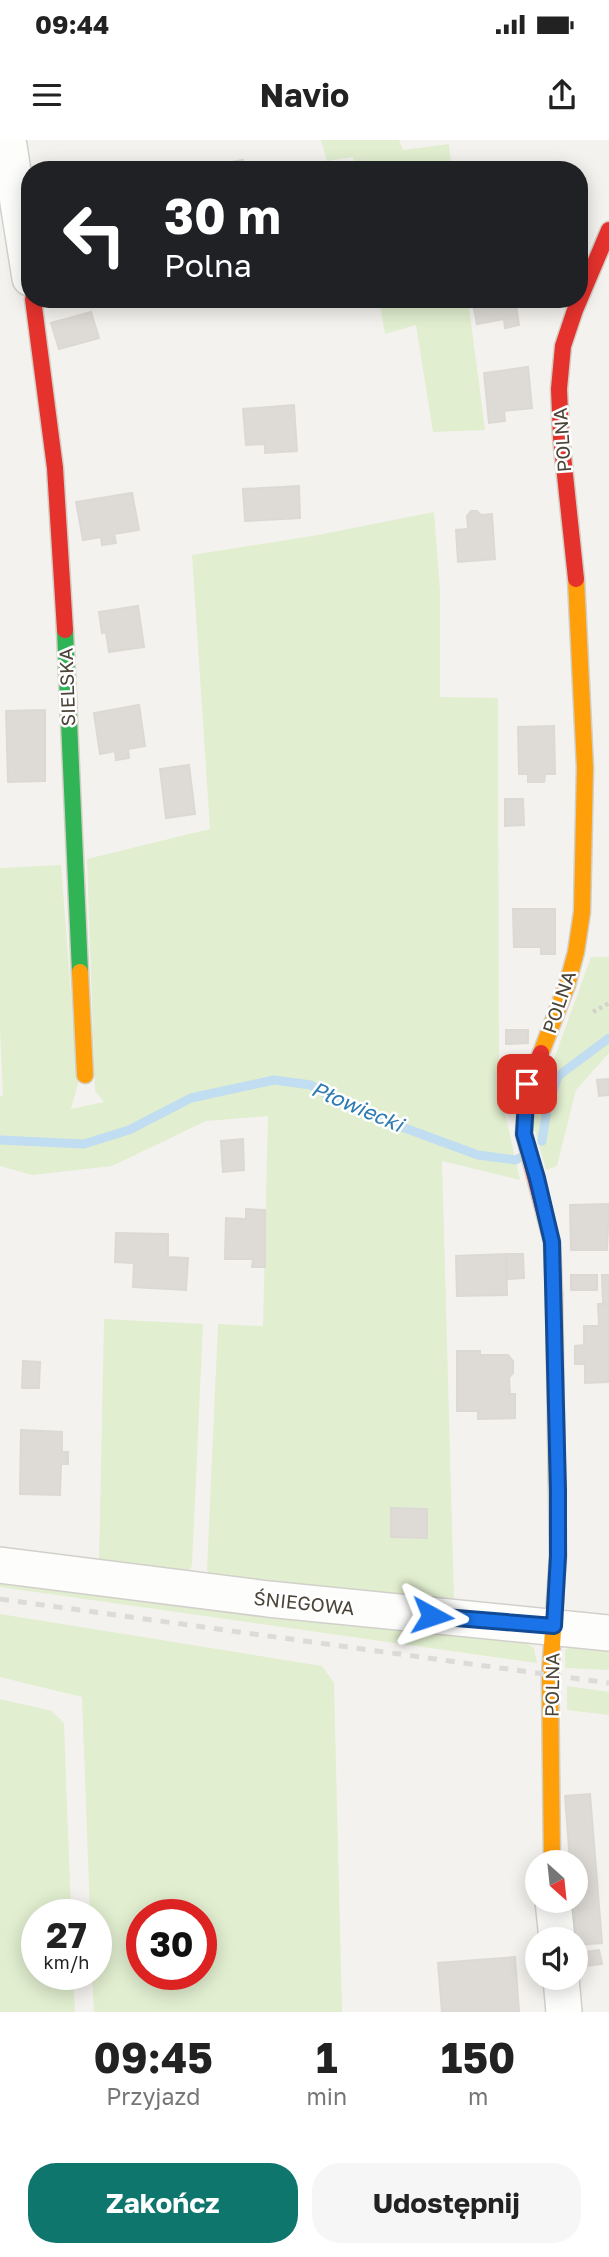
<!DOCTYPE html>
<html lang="pl">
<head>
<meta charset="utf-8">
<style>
	:root { --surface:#fff; --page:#f6f6f6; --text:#222; --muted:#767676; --accent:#0f766e }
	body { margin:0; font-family:"Golos Text",sans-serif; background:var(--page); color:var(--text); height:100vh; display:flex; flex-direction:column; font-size:26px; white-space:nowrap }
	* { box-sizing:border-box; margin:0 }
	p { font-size:23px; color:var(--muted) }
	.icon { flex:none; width:38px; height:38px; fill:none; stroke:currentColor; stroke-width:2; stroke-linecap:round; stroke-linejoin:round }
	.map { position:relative; height:1872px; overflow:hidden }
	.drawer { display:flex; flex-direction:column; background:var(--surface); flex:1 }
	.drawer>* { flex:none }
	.top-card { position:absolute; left:21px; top:21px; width:567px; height:147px; border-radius:28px; box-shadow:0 4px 18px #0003; background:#202124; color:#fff; overflow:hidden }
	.needle { width:46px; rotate:153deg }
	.fabs { position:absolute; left:525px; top:1710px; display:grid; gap:14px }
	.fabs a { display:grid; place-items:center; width:63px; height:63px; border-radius:50%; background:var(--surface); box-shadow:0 4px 18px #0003; font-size:35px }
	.speed { position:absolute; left:21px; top:1759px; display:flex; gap:14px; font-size:35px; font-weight:700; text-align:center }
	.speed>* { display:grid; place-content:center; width:91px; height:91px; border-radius:50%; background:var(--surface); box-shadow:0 4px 18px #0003; line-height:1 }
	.speed small { font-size:18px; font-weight:400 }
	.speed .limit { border:10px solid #d22; background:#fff; color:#111 }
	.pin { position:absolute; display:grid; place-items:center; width:60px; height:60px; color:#fff; margin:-30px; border-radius:14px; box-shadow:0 4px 10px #0006 }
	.me { position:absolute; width:77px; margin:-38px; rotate:95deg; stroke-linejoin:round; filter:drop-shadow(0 0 5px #0008) }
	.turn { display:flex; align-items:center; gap:24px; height:147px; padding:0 28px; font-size:32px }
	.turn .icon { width:91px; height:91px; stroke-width:2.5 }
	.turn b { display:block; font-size:49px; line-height:60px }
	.eta { display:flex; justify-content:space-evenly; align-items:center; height:119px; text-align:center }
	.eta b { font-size:42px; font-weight:700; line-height:49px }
	.cta { display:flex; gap:14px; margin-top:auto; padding:14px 28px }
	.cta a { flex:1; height:80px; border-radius:28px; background:var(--accent); color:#fff; font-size:28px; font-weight:700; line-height:80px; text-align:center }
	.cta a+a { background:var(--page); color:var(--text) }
	.status { display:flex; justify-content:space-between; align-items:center; height:49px; padding:0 35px; background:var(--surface); direction:ltr }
	.status svg { height:19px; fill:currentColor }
	header { display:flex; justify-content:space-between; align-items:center; height:91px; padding:0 28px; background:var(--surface); font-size:32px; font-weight:700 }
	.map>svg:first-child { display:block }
	.green { fill:#e1eecf; fill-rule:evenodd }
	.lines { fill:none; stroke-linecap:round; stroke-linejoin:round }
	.stream { stroke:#c0ddf1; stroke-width:9 }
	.building { fill:#dedbd6; stroke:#dcd9d4; stroke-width:2 }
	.street-casing { stroke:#d2d0cb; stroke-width:38 }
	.fast-casing { stroke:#d3cfc5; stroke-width:19 }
	.slow-casing { stroke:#d3cfc5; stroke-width:19 }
	.jam-casing { stroke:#d3cfc5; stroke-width:19 }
	.path { stroke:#d3d2cc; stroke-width:4.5; stroke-dasharray:3.5 3.5; stroke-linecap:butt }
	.street { stroke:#fdfdfc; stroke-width:35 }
	.fast { stroke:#30b455; stroke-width:16 }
	.slow { stroke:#ff9f0a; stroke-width:16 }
	.jam { stroke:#e5322d; stroke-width:16 }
	.rail { stroke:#dbdbda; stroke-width:5; stroke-dasharray:9 9; stroke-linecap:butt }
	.route-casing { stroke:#114b97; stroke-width:18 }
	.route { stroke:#1a73e8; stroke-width:12 }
	.labels { text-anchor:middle; stroke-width:5; stroke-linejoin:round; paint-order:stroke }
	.street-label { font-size:19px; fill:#4b4439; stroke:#fff }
	.water-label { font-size:21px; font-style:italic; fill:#2e7ab2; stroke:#fff }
</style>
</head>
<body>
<div class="status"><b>09:44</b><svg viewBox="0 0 49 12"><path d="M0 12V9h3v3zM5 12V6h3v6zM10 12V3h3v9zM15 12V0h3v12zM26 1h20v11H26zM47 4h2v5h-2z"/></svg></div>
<header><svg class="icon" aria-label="menu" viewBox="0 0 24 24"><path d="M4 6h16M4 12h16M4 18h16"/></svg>Navio<svg class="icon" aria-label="share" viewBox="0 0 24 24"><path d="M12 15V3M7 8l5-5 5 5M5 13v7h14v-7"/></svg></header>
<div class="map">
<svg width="609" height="1872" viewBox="0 0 609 1872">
	<rect width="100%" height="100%" fill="#f4f2ee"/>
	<path class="green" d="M 321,0 L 399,0 L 403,10 L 449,4 L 452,30 L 355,30 L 353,17 L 327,21 Z
		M 379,159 L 468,159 L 485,290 L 433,292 L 416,185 L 385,194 Z
		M 434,372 L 440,450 L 440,557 L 498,558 L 499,946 L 520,1040 L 442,1021 L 454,1460 L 214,1441 L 207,1430 L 218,1184 L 263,1186 L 268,976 L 206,981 L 112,1026 L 32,1035 L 0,1026 L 0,956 L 3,956 L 0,889 L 0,728 L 61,725 L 78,944 L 71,969 L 104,962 L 95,951 L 87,719 L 210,689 L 192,415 L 318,395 Z
		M 591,817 L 609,817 L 609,913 L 576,950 L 557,1026 L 546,1030 L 532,980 Z
		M 104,1179 L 203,1184 L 192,1425 L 188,1435 L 99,1423 Z
		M 0,1436 L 512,1495 L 534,1508 L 537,1523 L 0,1447 Z
		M 0,1474 L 322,1526 L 334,1543 L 342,1872 L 94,1872 L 92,1834 L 96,1834 L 96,1774 L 90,1774 L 82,1557 L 0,1537 ZM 142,1774 L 201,1774 L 201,1834 L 142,1834 Z
		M 582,1499 L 609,1504 L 609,1530 L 565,1528 L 565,1510 Z
		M 567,1546 L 609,1552 L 609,1575 L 567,1570 Z
		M 0,1559 L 52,1571 L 64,1583 L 71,1774 L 37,1774 L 37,1834 L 73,1834 L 75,1872 L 0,1872 Z"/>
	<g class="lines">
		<path class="stream" d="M 0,1000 L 84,1004 L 129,990 L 191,958 L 274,940 L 311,945 L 353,969 L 478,1015 L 516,1020 L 521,1017
			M 542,1001 L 547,969 L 558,936 L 609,898"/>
	</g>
	<path class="building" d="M 243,20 L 245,30 L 198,30 L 197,28 Z
		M 472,159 L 515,159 L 519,185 L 505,188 L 504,179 L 477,184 Z
		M 91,172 L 99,198 L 59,209 L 51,183 Z
		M 528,227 L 532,268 L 504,271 L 505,281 L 489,283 L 484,233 Z
		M 294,265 L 297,311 L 265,313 L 265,304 L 246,305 L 243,269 Z
		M 299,346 L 300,378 L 245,381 L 243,349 Z
		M 132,353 L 139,390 L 114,394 L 116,403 L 102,405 L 101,397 L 83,400 L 76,362 Z
		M 471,371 L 477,371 L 481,375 L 492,374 L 495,419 L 458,422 L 456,390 L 468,389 L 467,376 Z
		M 138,466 L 144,507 L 109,512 L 106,492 L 102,493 L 99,472 Z
		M 139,565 L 145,606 L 128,609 L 129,618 L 116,620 L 115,611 L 100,614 L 94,573 Z
		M 45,570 L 45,641 L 8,642 L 6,571 Z
		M 554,586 L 555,634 L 545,634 L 544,642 L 528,642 L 528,634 L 519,634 L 518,587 Z
		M 189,625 L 195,674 L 166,678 L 160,629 Z
		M 505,659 L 523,659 L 524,685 L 505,686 Z
		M 513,769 L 555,769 L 555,814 L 541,814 L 541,807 L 514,807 Z
		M 506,890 L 528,890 L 528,903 L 506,904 Z
		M 609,939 L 609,955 L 599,956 L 597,940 Z
		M 243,999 L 244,1030 L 223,1032 L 221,1001 Z
		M 609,1064 L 607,1110 L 571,1110 L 570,1065 Z
		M 246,1069 L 265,1070 L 265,1127 L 252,1127 L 253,1119 L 225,1119 L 226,1078 L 246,1079 Z
		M 116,1093 L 168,1094 L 168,1117 L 188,1118 L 186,1150 L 133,1147 L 134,1123 L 115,1122 Z
		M 506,1114 L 523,1114 L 524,1138 L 507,1139 Z
		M 506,1114 L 507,1155 L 457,1156 L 456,1116 Z
		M 571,1135 L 597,1135 L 597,1150 L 571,1150 Z
		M 602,1135 L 609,1135 L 609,1164 L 603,1164 Z
		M 598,1164 L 609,1164 L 609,1242 L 585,1243 L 585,1224 L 575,1224 L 575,1206 L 584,1205 L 584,1186 L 599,1186 Z
		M 457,1211 L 480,1211 L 480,1215 L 508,1215 L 513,1221 L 513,1233 L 509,1238 L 510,1254 L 515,1254 L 515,1278 L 478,1279 L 478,1271 L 457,1271 Z
		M 23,1221 L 40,1222 L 39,1248 L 22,1248 Z
		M 21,1290 L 62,1292 L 62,1312 L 68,1312 L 68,1324 L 61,1324 L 60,1355 L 20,1354 Z
		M 391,1368 L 427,1369 L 427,1398 L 391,1397 Z
		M 590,1654 L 602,1803 L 577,1805 L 574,1769 L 595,1767 L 593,1753 L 576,1755 L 576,1722 L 570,1722 L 565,1656 Z
		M 593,1753 L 595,1767 L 571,1769 L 570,1760 L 576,1760 L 576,1755 Z
		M 599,1810 L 602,1824 L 579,1827 L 577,1813 Z
		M 515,1817 L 519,1872 L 442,1872 L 438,1823 Z"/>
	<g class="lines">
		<g class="street-casing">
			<path id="street" d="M 9,6 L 30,138
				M 0,1425 L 268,1459 L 609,1493
				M 553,1760 L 557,1799
				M 561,1838 L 564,1872"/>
		</g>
		<g class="fast-casing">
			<path id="fast" d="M 65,490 L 80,832"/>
		</g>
		<g class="slow-casing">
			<path id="slow" d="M 80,832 L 85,935
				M 541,913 L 567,845 L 576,812 L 582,772 L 585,628 L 576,439
				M 552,1722 L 550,1535 L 558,1416 L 554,1154"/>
		</g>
		<g class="jam-casing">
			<path id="jam" d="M 33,159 L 55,328 L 65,490
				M 576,439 L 561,297 L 559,249 L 563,206 L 575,170 L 609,90
				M 541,913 L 527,944 L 524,994 L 552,1102 L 554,1154"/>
		</g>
		<path class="path" d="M 593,872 L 609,863"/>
		<use href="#street" class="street"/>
		<use href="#fast" class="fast"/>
		<use href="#slow" class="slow"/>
		<use href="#jam" class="jam"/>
		<path class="rail" d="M 0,1459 L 609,1543"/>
	</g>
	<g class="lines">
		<g class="route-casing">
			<path id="route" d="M 432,1476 L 554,1486 L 558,1416 L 558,1350 L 552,1102 L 537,1038 L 524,994 L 527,944"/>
		</g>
		<use href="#route" class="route"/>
	</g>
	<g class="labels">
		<g class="street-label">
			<text transform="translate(562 300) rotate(-94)" y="7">POLNA</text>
			<text transform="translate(67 547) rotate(-92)" y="7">SIELSKA</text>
			<text transform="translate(559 862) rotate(-71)" y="7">POLNA</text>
			<text transform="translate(304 1463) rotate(6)" y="7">ŚNIEGOWA</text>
			<text transform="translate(552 1545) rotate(-89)" y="7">POLNA</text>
		</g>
		<g class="water-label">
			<text transform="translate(357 967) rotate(23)" y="7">Płowiecki</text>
		</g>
	</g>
</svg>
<div class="fabs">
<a><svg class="needle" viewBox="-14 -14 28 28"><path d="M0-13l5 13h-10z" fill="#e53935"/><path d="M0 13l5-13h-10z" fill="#767676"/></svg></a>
<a><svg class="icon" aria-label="sound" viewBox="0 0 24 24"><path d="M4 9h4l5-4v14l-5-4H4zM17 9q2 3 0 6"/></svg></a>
</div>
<div class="speed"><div>27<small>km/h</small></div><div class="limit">30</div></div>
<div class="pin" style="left:527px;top:944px;background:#d93025"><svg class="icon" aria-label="arrive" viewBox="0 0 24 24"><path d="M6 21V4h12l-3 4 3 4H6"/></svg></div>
<svg class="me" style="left:432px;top:1476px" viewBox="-20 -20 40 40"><path d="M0-17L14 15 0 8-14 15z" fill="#1a73e8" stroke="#fff" stroke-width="4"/></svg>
<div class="top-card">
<div class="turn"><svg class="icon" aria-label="left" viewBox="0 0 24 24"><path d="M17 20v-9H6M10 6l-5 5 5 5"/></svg><div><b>30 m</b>Polna</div></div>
</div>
</div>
<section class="drawer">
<div class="eta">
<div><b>09:45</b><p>Przyjazd</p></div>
<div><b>1</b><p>min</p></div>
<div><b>150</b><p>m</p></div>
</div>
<div class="cta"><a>Zakończ</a><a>Udostępnij</a></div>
</section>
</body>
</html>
